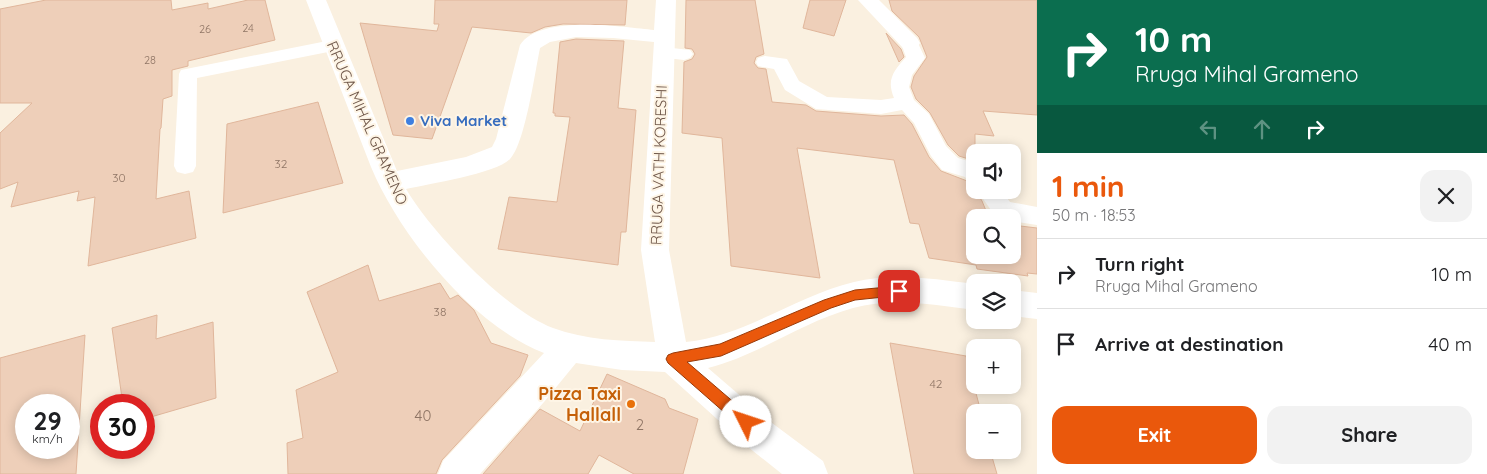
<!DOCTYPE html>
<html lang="en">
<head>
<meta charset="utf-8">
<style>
	:root { --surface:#fff; --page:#f2f2f2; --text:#202124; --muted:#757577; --line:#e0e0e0; --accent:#ea580c }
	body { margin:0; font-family:Quicksand,sans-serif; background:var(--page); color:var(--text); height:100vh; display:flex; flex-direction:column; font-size:19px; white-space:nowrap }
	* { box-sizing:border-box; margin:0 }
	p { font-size:16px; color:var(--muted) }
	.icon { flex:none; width:28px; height:28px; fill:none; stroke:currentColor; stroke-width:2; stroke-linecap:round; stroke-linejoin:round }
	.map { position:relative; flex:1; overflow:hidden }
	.drawer { display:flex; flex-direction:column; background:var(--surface); width:450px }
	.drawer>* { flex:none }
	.hud { background:#0b6e4f; color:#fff; overflow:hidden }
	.buttons { position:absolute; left:966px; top:144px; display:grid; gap:10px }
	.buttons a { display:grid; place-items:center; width:55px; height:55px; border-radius:10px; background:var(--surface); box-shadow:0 2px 12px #0003; font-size:25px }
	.speed { position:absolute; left:15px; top:394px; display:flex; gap:10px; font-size:25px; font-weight:700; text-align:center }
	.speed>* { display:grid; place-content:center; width:65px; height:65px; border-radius:50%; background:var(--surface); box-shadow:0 2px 12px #0003; line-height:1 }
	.speed small { font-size:12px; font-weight:400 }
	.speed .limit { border:8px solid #d22; background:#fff; color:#111 }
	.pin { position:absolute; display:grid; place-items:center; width:42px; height:42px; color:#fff; margin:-21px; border-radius:10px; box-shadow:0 2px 8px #0006 }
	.me { position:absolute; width:55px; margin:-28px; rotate:311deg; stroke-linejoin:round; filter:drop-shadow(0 0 4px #0008) }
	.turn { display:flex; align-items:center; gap:18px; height:105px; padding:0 15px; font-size:22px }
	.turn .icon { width:65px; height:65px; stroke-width:2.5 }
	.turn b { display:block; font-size:35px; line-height:42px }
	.lanes { display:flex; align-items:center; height:48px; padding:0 15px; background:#0003; justify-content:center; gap:25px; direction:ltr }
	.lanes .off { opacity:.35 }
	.round { display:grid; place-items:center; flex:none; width:52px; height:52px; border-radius:15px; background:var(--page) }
	.head { display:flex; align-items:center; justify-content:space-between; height:85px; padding:0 15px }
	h1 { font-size:30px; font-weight:700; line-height:38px; color:var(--accent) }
	.button { display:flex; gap:10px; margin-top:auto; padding:10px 15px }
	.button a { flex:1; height:58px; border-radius:15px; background:var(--accent); color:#fff; font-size:20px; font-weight:700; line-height:58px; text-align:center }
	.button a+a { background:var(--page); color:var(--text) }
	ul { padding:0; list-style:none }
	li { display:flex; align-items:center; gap:15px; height:70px; padding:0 15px; border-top:1px solid var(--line) }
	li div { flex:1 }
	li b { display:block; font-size:19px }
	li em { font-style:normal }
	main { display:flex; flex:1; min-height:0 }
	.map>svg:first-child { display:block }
	.building { fill:#eecfb9; stroke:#e0b69b; fill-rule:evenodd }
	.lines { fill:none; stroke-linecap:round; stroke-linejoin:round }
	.service { fill:#fff; fill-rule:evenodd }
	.minor { fill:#fff; fill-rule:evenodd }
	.route { fill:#ea580c; stroke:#983908 }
	.shop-dot { fill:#3f7fe0; stroke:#fef5e6; stroke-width:2 }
	.food-dot { fill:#e8710a; stroke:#fef5e6; stroke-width:2 }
	.labels { text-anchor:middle; stroke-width:4; stroke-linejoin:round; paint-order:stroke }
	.far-number-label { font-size:11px; fill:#8f7565 }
	.number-label { font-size:12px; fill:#8f7565 }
	.shop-label { font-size:15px; font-weight:bold; fill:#366cbe; stroke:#fef5e6; text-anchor:start }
	.street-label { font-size:15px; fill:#6f5749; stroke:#fef5e6 }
	.near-number-label { font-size:15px; fill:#8f7565 }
	.near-food-label { font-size:18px; font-weight:bold; fill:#c56008; stroke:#fef5e6; text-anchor:end }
</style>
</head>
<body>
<main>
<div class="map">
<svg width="1037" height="474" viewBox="0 0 1037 474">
	<rect width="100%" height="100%" fill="#faf0e0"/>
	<path class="building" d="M 46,0 L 171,0 L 172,10 L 208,3 L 208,9 L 248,0 L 265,0 L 275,40 L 188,61 L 188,66 L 172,70 L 172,96 L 163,99 L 161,128 L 160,129 L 156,199 L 189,191 L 196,238 L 88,266 L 95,197 L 77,201 L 79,191 L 11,207 L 18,182 L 0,189 L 0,133 L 32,103 L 0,103 L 0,9 Z
		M 435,0 L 627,0 L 625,25 L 563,24 L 545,27 L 531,33 L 472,27 L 432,139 L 393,135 L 360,23 L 437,31 L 439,24 L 434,24 Z
		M 686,0 L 755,0 L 764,54 L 756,57 L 754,63 L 758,68 L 766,69 L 772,102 L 806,105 L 816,111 L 881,116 L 904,115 L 912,124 L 929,157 L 941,171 L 975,184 L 975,190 L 982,201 L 989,218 L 975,218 L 975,255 L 1012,255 L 1012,225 L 1037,228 L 1037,274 L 1027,273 L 1028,276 L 977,269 L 976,265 L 929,258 L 919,224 L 910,223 L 894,160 L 797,148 L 820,278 L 731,266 L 722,138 L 682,133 L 684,62 L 692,59 L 695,54 L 692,49 L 685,48 Z
		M 810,0 L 846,0 L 834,36 L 803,28 Z
		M 889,0 L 1037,0 L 1037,115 L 983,111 L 994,136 L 975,134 L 975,161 L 959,156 L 948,145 L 930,113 L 916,99 L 911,87 L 914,76 L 927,57 L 919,37 L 892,11 Z
		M 886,33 L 901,49 L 904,57 L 899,62 Z
		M 576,39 L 624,41 L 618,108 L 636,110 L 626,232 L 621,232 L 618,265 L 498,249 L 509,197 L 557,202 L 570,117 L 555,116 L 555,113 L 553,113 L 560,42 Z
		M 318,102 L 343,183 L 223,213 L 227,124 Z
		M 368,265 L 379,301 L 440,283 L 450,299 L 458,295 L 474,310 L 491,343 L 528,355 L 520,376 L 442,460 L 436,474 L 288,474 L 287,443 L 303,438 L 296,390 L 338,372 L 307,292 Z
		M 157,315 L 156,339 L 213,322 L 216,398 L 144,419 L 144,405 L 123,405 L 112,328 Z
		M 85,335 L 76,474 L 0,474 L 0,358 ZM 26,405 L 69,405 L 69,448 L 26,448 Z
		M 890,343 L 966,356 L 981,412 L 975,412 L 975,450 L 990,450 L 997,474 L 914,474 Z
		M 607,374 L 665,399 L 669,408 L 698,419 L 683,474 L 634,474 L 599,455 L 588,474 L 483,474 L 540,409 L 580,431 Z"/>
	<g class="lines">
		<path class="service" d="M 910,37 L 916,39 L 925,58 L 912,75 L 909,87 L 914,100 L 929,114 L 946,146 L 958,158 L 975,163 L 975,182 L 967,180 L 965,177 L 942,170 L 931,156 L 914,123 L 902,110 L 881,114 L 816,109 L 785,90 L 774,69 L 758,66 L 756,62 L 758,58 L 765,56 L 787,59 L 799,81 L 827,97 L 881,100 L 894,98 C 886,79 894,71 906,57 L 901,43 L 904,39 Z
			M 332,40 L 338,42 L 341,46 L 338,50 L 197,78 L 196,166 L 193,172 L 185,174 L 177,172 L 174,166 L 179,74 L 181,70 Z
			M 663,47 L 690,50 L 693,54 L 690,58 L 684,60 L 657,57 L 654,53 L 657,49 Z
			M 977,190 L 1001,190 L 1010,202 L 1037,207 L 1037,225 L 1012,221 L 1012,218 L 995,216 Z"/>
		<path class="minor" d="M 306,0 L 326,0 L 397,171 L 466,157 L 492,147 L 496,139 L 520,45 C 540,14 623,27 654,30 L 656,0 L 676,0 L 669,250 L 686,342 C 745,336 796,296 854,282 C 893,272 935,279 975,284 L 975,310 C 935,305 893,297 853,308 C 802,322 759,355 708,368 L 772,423 L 823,461 L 828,474 L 782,474 L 748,447 L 665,372 L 622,370 L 576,363 L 544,402 L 480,474 L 438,474 L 443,461 L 544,353 C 472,325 400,236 371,167 ZM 576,37 L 613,38 L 654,42 L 641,250 L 655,342 C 622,341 585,340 553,328 C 505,310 432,233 406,189 C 428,184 495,174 510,159 C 525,144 535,72 540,48 L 550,42 Z
			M 858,0 L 879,0 L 917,38 L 920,43 L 917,48 L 910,49 L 903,48 Z
			M 1012,290 L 1037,293 L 1037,319 L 1012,316 Z"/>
	</g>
	<path class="route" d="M 899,286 L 903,287 L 905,291 L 903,295 L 855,300 L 831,308 L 721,356 L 687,362 L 751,417 L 753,422 L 751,427 L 746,429 L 741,427 L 668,363 L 666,359 L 668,355 L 673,353 L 720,344 L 824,300 L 855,290 Z"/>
	<circle class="shop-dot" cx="410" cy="121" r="5"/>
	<circle class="food-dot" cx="631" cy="404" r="5"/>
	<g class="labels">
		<g class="far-number-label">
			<text x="248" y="32">24</text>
			<text x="205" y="33">26</text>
			<text x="150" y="64">28</text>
		</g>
		<g class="number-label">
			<text x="281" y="168">32</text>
			<text x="119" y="182">30</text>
			<text x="440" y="316">38</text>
			<text x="936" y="388">42</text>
		</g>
		<g class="shop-label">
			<text x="420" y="126">Viva Market</text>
		</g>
		<g class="street-label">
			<text transform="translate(367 123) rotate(66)" y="5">RRUGA MIHAL GRAMENO</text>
			<text transform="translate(659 165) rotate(-88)" y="5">RRUGA VATH KORESHI</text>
		</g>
		<g class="near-number-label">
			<text x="423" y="421">40</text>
			<text x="640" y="430">2</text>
		</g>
		<g class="near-food-label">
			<text x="621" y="400">Pizza Taxi<tspan x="621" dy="21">Hallall</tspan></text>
		</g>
	</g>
</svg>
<div class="buttons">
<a><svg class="icon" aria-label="sound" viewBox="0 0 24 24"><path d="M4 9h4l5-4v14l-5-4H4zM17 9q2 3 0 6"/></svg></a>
<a><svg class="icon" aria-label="search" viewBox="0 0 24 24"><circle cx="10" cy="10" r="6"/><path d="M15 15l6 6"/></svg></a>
<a><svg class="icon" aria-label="layers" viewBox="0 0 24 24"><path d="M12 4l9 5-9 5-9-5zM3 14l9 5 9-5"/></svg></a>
<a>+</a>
<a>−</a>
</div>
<div class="speed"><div>29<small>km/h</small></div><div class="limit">30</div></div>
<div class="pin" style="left:899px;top:291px;background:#d93025"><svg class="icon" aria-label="arrive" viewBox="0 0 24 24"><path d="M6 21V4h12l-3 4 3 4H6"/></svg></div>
<svg class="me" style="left:746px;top:422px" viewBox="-20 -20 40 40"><circle r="19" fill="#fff"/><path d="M0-13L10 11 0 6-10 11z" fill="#ea580c"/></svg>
</div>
<section class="drawer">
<div class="hud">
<div class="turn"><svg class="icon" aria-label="right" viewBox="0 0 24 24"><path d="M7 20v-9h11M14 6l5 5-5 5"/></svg><div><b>10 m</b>Rruga Mihal Grameno</div></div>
<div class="lanes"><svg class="icon off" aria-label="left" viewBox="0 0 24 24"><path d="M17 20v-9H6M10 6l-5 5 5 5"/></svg><svg class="icon off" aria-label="ahead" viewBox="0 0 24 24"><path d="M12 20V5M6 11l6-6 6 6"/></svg><svg class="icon" aria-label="right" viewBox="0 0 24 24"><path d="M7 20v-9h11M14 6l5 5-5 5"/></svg></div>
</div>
<div class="head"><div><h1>1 min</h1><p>50 m · 18:53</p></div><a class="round"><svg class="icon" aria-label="close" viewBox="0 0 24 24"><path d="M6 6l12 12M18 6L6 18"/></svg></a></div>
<ul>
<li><svg class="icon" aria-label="right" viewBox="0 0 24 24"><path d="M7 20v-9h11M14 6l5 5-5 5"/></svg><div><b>Turn right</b><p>Rruga Mihal Grameno</p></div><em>10 m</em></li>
<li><svg class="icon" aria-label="arrive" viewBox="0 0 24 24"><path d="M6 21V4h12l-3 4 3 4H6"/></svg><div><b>Arrive at destination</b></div><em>40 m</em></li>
</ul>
<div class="button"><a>Exit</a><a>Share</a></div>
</section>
</main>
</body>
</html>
